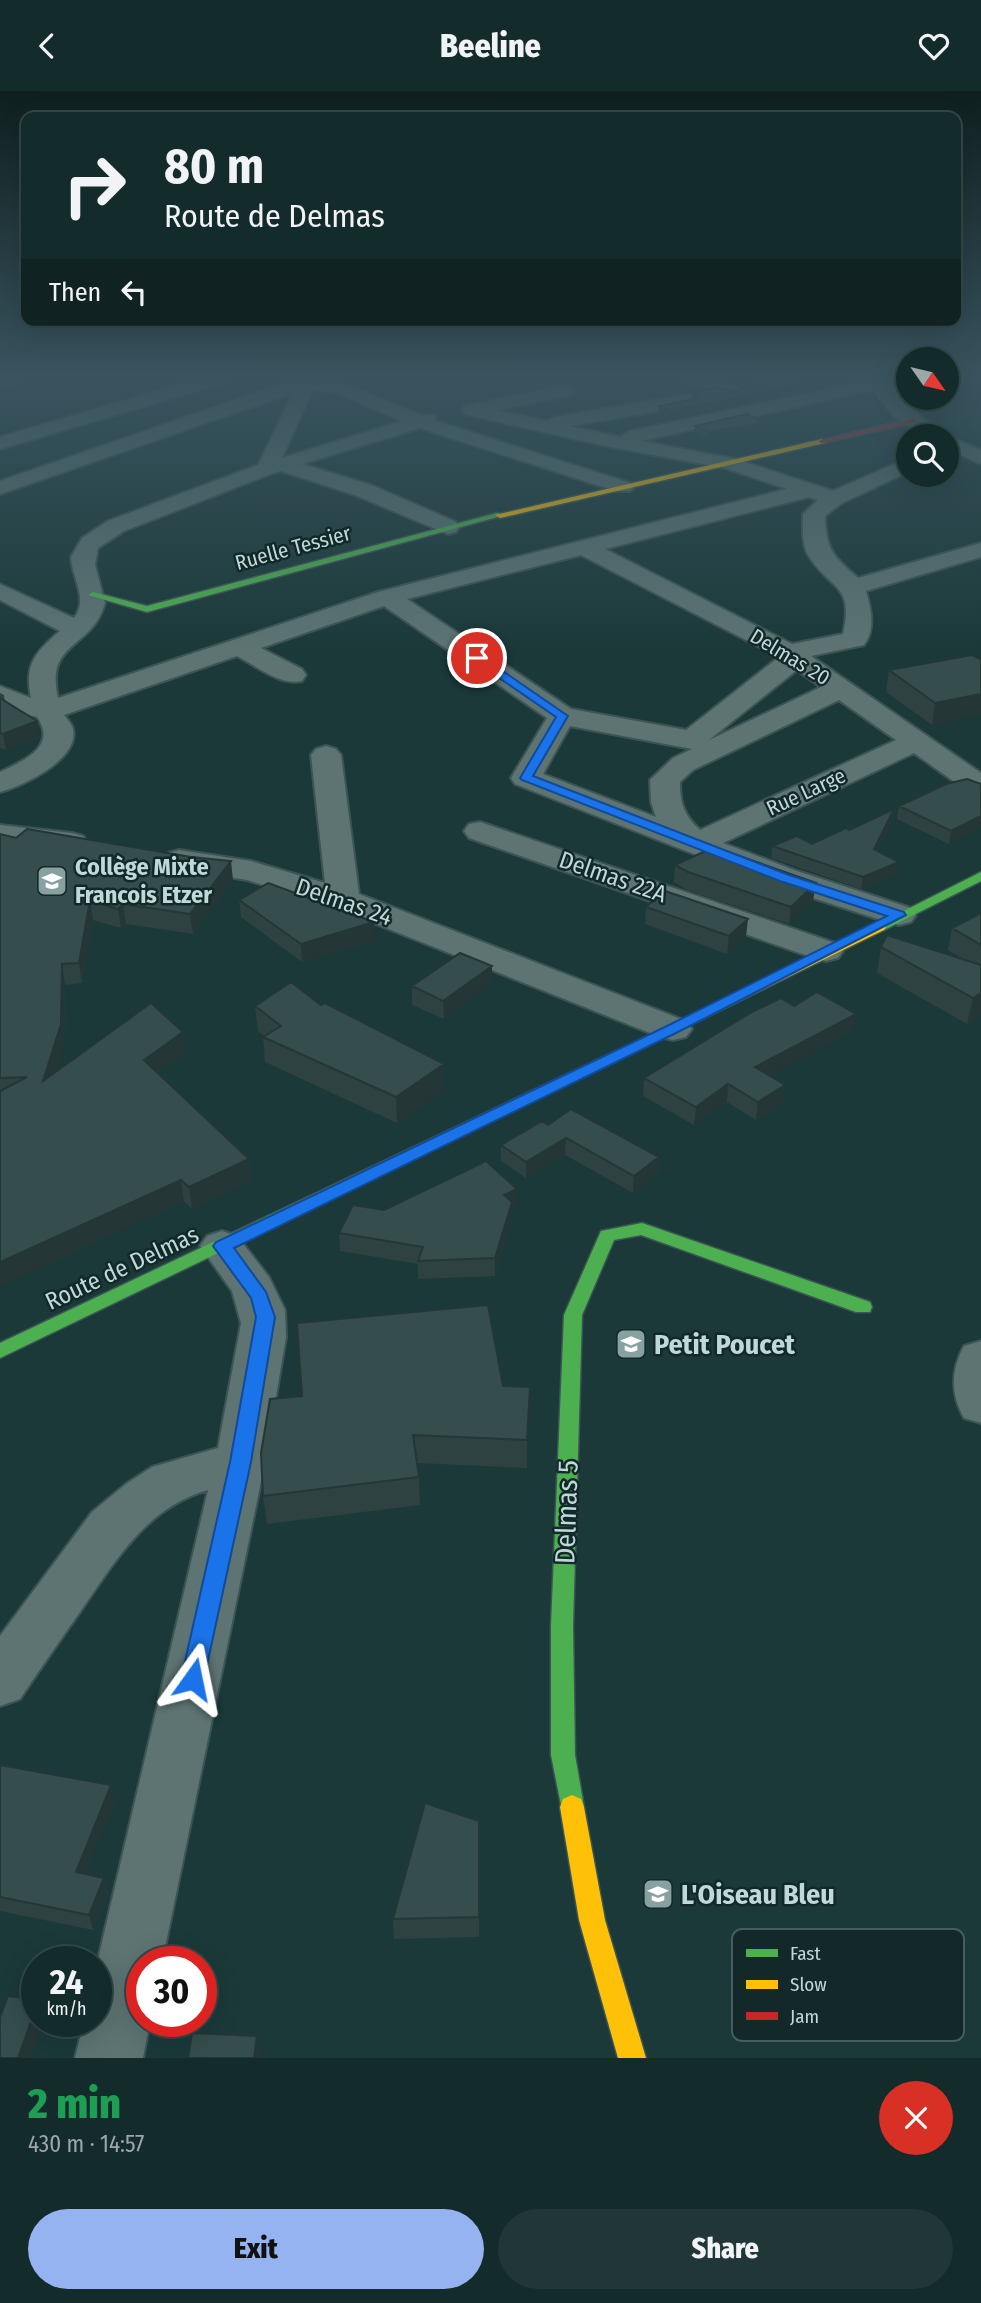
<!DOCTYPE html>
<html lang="en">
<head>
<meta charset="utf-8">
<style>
	:root { --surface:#142b2b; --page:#213737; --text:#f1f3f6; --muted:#9da7a9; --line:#334747; --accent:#95b2f1 }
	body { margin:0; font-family:"Fira Sans Condensed",sans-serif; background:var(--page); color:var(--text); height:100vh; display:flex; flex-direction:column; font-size:26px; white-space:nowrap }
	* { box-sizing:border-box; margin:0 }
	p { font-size:23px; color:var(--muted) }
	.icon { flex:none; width:38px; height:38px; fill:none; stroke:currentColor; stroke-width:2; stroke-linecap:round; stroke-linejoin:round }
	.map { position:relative; height:1967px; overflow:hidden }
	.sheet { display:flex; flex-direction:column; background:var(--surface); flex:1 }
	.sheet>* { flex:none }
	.hud { position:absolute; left:21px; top:21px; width:940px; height:214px; border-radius:14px; box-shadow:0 7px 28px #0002,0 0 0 2px var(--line); background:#142b2b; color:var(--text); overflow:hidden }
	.needle { width:46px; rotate:124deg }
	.fabs { position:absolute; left:896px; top:256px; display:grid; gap:14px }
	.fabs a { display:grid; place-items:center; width:63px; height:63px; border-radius:50%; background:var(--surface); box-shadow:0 7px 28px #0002,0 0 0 2px var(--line); font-size:35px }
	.speed { position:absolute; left:21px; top:1855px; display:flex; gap:14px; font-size:35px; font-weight:700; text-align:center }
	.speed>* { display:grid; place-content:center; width:91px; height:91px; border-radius:50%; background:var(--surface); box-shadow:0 7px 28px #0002,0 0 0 2px var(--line); line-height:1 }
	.speed small { font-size:18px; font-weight:400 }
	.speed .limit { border:10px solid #d22; background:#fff; color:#111 }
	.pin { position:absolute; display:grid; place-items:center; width:60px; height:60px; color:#fff; margin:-30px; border:4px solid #fff; border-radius:50%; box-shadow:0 2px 7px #0007 }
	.me { position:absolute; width:77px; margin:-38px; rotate:12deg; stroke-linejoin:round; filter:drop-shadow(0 0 5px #0008) }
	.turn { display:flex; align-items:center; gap:24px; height:147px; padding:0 28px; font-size:32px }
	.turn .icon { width:91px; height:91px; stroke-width:2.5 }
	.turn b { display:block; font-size:49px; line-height:60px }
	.then { display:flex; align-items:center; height:66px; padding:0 28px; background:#0003; gap:14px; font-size:26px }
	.round { display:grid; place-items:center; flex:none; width:74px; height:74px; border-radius:37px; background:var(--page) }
	.overview { display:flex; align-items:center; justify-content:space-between; height:119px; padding:0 28px }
	h1 { font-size:42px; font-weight:800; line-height:52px; color:#1e9e55 }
	.action { display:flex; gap:14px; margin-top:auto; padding:14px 28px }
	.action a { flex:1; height:80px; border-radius:42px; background:var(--accent); color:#111; font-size:28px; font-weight:800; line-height:80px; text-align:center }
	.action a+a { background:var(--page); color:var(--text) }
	header { display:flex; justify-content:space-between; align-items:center; height:91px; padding:0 28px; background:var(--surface); font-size:32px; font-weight:800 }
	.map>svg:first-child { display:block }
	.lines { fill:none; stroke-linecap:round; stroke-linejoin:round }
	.street-casing { stroke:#3d5454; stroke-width:4 }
	.fast-casing { stroke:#3d5454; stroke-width:3 }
	.slow-casing { stroke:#3d5454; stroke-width:3 }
	.jam-casing { stroke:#3d5454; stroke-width:3 }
	.street { fill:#5d7473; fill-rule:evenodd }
	.fast { fill:#4caf50; fill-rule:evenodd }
	.slow { fill:#ffc107; fill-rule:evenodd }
	.jam { fill:#c62828; fill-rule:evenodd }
	.wall { fill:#2e4242 }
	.shaded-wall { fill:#253636 }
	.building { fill:#354d4d; stroke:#253636; stroke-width:2 }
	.route { fill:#1a73e8; stroke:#114b97; stroke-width:2 }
	.labels { text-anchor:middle; stroke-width:5; stroke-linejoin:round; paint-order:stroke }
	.far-street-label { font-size:21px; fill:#bfd9d8; stroke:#132828 }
	.poi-label { font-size:24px; font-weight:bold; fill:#bfd9d8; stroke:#132828; text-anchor:start }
	.street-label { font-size:24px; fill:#bfd9d8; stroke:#132828 }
	.near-poi-label { font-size:28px; font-weight:bold; fill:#bfd9d8; stroke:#132828; text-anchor:start }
	.near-street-label { font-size:28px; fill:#bfd9d8; stroke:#132828 }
	.key { fill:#132828; stroke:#475d5d; stroke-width:2 }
	.key-label { font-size:19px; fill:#bfd9d8 }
</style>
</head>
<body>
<header><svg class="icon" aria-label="back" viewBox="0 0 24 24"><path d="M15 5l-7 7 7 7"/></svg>Beeline<svg class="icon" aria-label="heart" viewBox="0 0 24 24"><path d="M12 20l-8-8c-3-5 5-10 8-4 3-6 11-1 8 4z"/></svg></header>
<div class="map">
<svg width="981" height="1967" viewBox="0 0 981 1967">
	<rect width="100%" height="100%" fill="#1b3939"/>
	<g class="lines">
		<g class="street-casing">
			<path id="street" d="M 0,285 L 29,285 L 26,289 L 0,295 Z
				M 207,285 L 236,285 L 233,289 L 0,358 L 0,346 Z
				M 304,285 L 326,285 L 323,289 L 351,295 L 421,324 L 435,324 L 436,330 L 630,392 L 634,396 L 630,400 L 616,400 L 420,337 L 302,373 L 371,394 L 456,431 L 459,436 L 456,441 L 448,443 L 355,404 L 281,380 L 273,382 L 124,440 L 98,457 L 95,474 L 105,512 C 92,559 45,549 58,607 L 378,501 L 787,398 L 725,377 L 611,356 L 464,323 L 462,319 L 464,315 L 566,294 L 572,296 L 575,300 L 572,304 L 497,319 L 547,330 L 555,326 L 689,303 L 698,309 L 689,315 L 570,335 L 620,346 L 630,340 L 870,289 L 869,285 L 887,285 L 899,309 L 947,345 L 923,345 L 894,325 L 873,299 L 641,350 L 736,368 L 833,400 L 908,367 L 908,381 L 842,412 L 825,425 C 826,459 833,465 858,487 L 981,452 L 981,466 L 866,500 C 871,518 876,538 864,554 L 811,565 L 981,682 L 981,705 L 970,702 L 914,662 L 723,752 L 797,780 L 911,817 L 916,824 L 911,831 L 899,834 L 887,831 L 773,794 L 515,693 L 511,687 L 547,627 L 384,515 L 261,557 L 302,578 L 306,584 L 302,590 C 281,595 256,575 237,565 L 64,624 C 67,628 72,633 73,638 C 80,668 23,695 0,701 L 0,681 C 23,670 58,656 37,626 L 15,621 L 0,613 L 0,595 L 31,607 C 24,574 35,561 60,540 L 0,509 L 0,493 L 74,527 C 89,507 72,488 71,466 L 82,447 L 108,430 L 258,374 L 293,302 L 0,403 L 0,390 ZM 313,298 L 340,303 L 402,330 L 282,367 ZM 809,406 L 818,409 L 803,423 C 803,437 801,455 810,467 C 832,500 854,493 843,543 L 792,553 L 605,458 ZM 581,464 L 779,566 L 686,639 L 571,618 L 407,508 ZM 797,579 L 821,596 L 709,649 ZM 839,609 L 896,649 L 700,739 C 684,724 680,713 680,691 L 693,679 ZM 570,635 L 692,658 L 673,667 L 650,689 L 651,711 L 656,726 L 543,683 Z
				M 677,285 L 704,285 L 740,297 L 743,301 L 734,307 L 680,289 Z
				M 947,345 L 981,359 L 981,373 L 947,358 Z
				M 326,655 L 336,658 L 341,664 L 359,803 L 686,930 L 692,938 L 686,946 L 673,949 L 660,946 L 331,815 L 247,789 L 168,776 L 163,769 L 168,762 L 179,759 L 251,770 L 325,792 L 311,664 L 316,658 Z
				M 480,731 L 838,853 L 843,860 L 838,867 L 826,870 L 814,867 L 469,747 L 464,740 L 469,733 Z
				M 0,734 L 72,742 L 83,745 L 88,752 L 83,759 L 72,762 L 0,752 Z
				M 222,1140 L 237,1145 L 269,1186 L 285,1219 L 286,1246 L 265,1371 L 162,1871 L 142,1871 L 142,1930 L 150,1930 L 143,1967 L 75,1967 L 84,1930 L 96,1930 L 96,1877 L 208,1399 C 147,1416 116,1469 82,1518 C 61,1548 40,1578 20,1608 L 0,1615 L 0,1545 L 92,1421 L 126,1393 L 152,1376 L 218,1357 L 241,1232 L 232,1200 L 200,1155 L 207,1145 Z
				M 981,1250 L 981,1332 L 964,1327 C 950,1302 951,1279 964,1255 Z"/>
		</g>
		<g class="fast-casing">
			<path id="fast" d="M 497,422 L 505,424 L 147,521 L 88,504 L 93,501 L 147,515 Z
				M 981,781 L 981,790 L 884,839 L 874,839 L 872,836 Z
				M 614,961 L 622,966 L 619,969 L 0,1267 L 0,1252 Z
				M 642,1132 L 870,1211 L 872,1216 L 870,1221 L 856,1221 L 641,1144 L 614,1149 L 582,1224 L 573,1535 L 575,1664 L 584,1716 L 581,1724 L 572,1728 L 563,1724 L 551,1664 L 551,1535 L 564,1224 L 601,1140 Z"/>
		</g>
		<g class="slow-casing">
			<path id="slow" d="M 822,348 L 825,352 L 500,427 L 495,424 Z
				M 879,832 L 886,836 L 884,839 L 619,969 L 614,971 L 606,966 Z
				M 572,1704 L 581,1708 L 584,1716 L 605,1829 L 646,1967 L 618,1967 L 579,1829 L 560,1716 L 563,1708 Z"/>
		</g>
		<g class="jam-casing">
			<path id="jam" d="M 914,327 L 917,331 L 822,352 L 818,350 Z"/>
		</g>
		<use href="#street" class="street"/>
		<use href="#fast" class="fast"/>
		<use href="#slow" class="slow"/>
		<use href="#jam" class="jam"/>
	</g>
	<path class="wall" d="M 822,289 L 821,297 L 670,329 L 658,323 L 659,315 L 736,301 Z
		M 695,335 L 764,338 L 708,347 L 695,341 Z
		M 972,564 L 932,634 L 886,601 L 889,579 Z
		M 0,602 L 4,604 L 5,610 L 40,646 L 6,659 L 0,657 Z
		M 967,688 L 949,753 L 897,728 L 899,715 Z
		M 894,718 L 892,730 L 877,760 L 897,783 L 861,798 L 771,767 L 772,755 L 812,753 L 849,739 Z
		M 0,743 L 233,789 L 193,843 L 126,833 L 121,837 L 93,829 L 82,892 L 65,894 L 64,954 L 56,980 L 183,941 L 186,961 L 158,982 L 249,1068 L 251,1090 L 192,1118 L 184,1110 L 0,1195 Z
		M 675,774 L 813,810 L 789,833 L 687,799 L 674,791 Z
		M 239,809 L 375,849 L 302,871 L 241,826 Z
		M 646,816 L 746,846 L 727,863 L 645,833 Z
		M 981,822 L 981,925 L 967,933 L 877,882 L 881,856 L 964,869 L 948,859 L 952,837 Z
		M 492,875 L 492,893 L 444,928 L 412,914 L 412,895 Z
		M 321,914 L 444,973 L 444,999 L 397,1032 L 265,971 L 263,946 L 264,945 L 258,940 L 255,915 Z
		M 794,915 L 853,940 L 770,984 L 785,994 L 783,1012 L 756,1029 L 727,1011 L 694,1034 L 643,1005 L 644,987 Z
		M 548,1034 L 659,1066 L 658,1083 L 633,1102 L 565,1064 L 526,1087 L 501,1070 L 501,1054 Z
		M 517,1115 L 512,1118 L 512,1129 L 495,1185 L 418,1188 L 418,1173 L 340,1160 L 339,1142 L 384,1119 Z
		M 503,1295 L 530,1296 L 527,1377 L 417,1372 L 419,1386 L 420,1414 L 267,1433 L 263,1405 Z
		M 0,1674 L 115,1709 L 85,1783 L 104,1787 L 108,1802 L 93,1839 L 0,1820 Z
		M 479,1730 L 479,1846 L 394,1848 L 393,1828 Z"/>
	<path class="shaded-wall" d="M 822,289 L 821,297 L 670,329 L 671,320 Z
		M 765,332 L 764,338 L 708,347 L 708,341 Z
		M 981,603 L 981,624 L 932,634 L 935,612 Z
		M 37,630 L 40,646 L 6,659 L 3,643 Z
		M 894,718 L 892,730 L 872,770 L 874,758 Z
		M 981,725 L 981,737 L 949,753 L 951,740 Z
		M 231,770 L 233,789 L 193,843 L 190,823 Z
		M 899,771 L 897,783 L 861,798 L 863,786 Z
		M 816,792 L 813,810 L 789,833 L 791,816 Z
		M 90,809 L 93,829 L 82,892 L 79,872 Z
		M 123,813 L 126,833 L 121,837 L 118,818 Z
		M 748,828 L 746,846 L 727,863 L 729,845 Z
		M 374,831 L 375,849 L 302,871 L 301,853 Z
		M 62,873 L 65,894 L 64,954 L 47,1011 L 43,990 Z
		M 492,875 L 492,893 L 444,928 L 443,910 Z
		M 981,902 L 981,925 L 967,933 L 973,907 Z
		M 856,923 L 853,940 L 753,993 L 755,976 Z
		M 183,941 L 186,961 L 147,990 L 144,969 Z
		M 444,973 L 444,999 L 397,1032 L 396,1006 Z
		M 728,993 L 727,1011 L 694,1034 L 696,1016 Z
		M 785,994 L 783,1012 L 756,1029 L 758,1011 Z
		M 566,1047 L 565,1064 L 526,1087 L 526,1071 Z
		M 659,1066 L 658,1083 L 633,1102 L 634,1085 Z
		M 249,1068 L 251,1090 L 192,1118 L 189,1096 Z
		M 181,1089 L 184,1110 L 0,1195 L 0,1171 Z
		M 517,1098 L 517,1115 L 512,1118 L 512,1129 L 495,1185 L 495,1167 L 504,1104 Z
		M 530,1296 L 530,1323 L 527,1377 L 527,1349 Z
		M 111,1694 L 115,1709 L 80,1796 L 76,1781 Z
		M 104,1787 L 108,1802 L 93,1839 L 89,1824 Z
		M 37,1914 L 37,1930 L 44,1930 L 31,1967 L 18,1967 Z
		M 257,1945 L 261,1964 L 260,1967 L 254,1967 Z"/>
	<path class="building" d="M 774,285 L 821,285 L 822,289 L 671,320 L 659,315 L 690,309 L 700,303 L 701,299 L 718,296 L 736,301 L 745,295 L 745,291 Z
		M 747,323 L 765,332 L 708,341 L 695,335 Z
		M 972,564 L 981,569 L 981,603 L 935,612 L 889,579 Z
		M 0,607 L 37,630 L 3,643 L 0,642 Z
		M 967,688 L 981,693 L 981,725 L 951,740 L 899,715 L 946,693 Z
		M 894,718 L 874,758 L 899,771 L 863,786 L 772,755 L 797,745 L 812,753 L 846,737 L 849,739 Z
		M 27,738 L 191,766 L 231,770 L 190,823 L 123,813 L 118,818 L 90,809 L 79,872 L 62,873 L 61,933 L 43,990 L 151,912 L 183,941 L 144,969 L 249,1068 L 189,1096 L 181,1089 L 0,1171 L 0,1000 L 27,986 L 0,987 L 0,743 L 16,747 Z
		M 714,756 L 816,792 L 791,816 L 688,781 L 675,774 Z
		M 268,792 L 374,831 L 301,853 L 239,809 Z
		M 665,800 L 748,828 L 729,845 L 646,816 Z
		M 981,822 L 981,854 L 952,837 Z
		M 887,844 L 981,874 L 981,902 L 973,907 L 881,856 Z
		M 460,862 L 492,875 L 443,910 L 412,895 Z
		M 291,891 L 321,914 L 325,912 L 444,973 L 396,1006 L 263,946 L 281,935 L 255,915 Z
		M 817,901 L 856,923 L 755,976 L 785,994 L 758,1011 L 728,993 L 696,1016 L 644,987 L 750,922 L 781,907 L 794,915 Z
		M 571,1018 L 659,1066 L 634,1085 L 566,1047 L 526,1071 L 501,1054 L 542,1030 L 548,1034 Z
		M 486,1070 L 517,1098 L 504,1104 L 512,1111 L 495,1167 L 418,1170 L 423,1156 L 339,1142 L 353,1114 L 384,1119 Z
		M 488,1214 L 503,1295 L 530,1296 L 527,1349 L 413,1344 L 419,1386 L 263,1405 L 261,1362 L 270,1308 L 302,1305 L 297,1232 Z
		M 0,1674 L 111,1694 L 76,1781 L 104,1787 L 89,1824 L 0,1806 Z
		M 425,1712 L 479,1730 L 479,1826 L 393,1828 Z
		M 8,1905 L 37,1909 L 37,1914 L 18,1967 L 0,1967 L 0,1926 Z
		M 192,1942 L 257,1945 L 254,1967 L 188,1967 Z"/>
	<linearGradient id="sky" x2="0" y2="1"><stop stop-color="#0f1f1f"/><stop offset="0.51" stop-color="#39545f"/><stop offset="1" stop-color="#39545f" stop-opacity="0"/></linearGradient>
	<rect width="981" height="561" fill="url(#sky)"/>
	<path class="route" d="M 473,565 L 481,565 L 568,625 L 533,685 L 789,784 L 904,821 L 906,824 L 678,941 L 234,1157 L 266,1201 L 275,1226 L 251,1371 L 204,1588 L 201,1595 L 193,1598 L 184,1595 L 181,1588 L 230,1371 L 256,1226 L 251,1207 L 213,1155 L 216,1151 L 667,935 L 887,825 L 780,790 L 522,689 L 520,687 L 556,626 L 473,569 Z"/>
	<defs>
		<g id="university-square" transform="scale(1.575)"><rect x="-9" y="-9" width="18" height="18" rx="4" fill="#86a1a0" stroke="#132828"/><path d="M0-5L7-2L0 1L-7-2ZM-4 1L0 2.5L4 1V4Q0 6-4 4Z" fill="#fff"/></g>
		<g id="school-square" transform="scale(1.575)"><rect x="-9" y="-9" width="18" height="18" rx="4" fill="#86a1a0" stroke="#132828"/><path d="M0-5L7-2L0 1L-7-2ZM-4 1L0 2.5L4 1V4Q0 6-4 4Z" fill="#fff"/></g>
	</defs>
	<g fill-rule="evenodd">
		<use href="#university-square" x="52" y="790"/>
		<use href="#school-square" x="631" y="1253"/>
		<use href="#school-square" x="658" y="1803"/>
	</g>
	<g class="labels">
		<g class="far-street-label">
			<text transform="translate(293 457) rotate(-15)" y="7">Ruelle Tessier</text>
			<text transform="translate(790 566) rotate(31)" y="7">Delmas 20</text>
			<text transform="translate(806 701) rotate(-25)" y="7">Rue Large</text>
		</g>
		<g class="poi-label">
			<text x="75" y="784">Collège Mixte<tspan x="75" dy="28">Francois Etzer</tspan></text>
		</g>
		<g class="street-label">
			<text transform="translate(613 786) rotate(19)" y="8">Delmas 22A</text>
			<text transform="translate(344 811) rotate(19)" y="8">Delmas 24</text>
			<text transform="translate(122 1177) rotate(-25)" y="8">Route de Delmas</text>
		</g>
		<g class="near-poi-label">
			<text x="654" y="1263">Petit Poucet</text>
			<text x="681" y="1813">L'Oiseau Bleu</text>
		</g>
		<g class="near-street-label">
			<text transform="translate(566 1421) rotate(-88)" y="10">Delmas 5</text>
		</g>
	</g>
	<rect x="732" y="1838" width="232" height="112" rx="10" class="key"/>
	<rect x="746" y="1858" width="32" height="8" fill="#4caf50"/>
	<rect x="746" y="1889" width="32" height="9" fill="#ffc107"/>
	<rect x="746" y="1921" width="32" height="8" fill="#c62828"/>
	<g class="key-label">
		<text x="790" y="1869">Fast</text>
		<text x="790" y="1900">Slow</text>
		<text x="790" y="1932">Jam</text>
	</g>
</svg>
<div class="fabs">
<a><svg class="needle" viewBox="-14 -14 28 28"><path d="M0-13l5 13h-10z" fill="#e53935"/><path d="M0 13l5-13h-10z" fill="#9da7a9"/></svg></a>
<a><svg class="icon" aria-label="search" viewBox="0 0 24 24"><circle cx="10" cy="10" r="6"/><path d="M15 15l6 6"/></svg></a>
</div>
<div class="speed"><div>24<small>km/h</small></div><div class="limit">30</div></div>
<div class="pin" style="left:477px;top:567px;background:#d93025"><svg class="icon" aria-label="arrive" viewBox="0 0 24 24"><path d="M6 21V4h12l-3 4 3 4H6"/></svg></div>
<svg class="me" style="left:193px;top:1588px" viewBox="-20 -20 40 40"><path d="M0-17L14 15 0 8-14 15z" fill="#1a73e8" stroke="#fff" stroke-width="4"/></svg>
<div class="hud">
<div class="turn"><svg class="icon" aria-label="right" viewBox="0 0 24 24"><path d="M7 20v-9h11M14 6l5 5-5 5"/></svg><div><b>80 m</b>Route de Delmas</div></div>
<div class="then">Then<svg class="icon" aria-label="left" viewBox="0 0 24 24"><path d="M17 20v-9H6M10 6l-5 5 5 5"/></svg></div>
</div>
</div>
<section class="sheet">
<div class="overview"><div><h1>2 min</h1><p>430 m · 14:57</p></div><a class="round" style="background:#d93025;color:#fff"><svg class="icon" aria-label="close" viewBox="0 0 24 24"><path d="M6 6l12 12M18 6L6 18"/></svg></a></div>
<div class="action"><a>Exit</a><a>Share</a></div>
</section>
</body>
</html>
